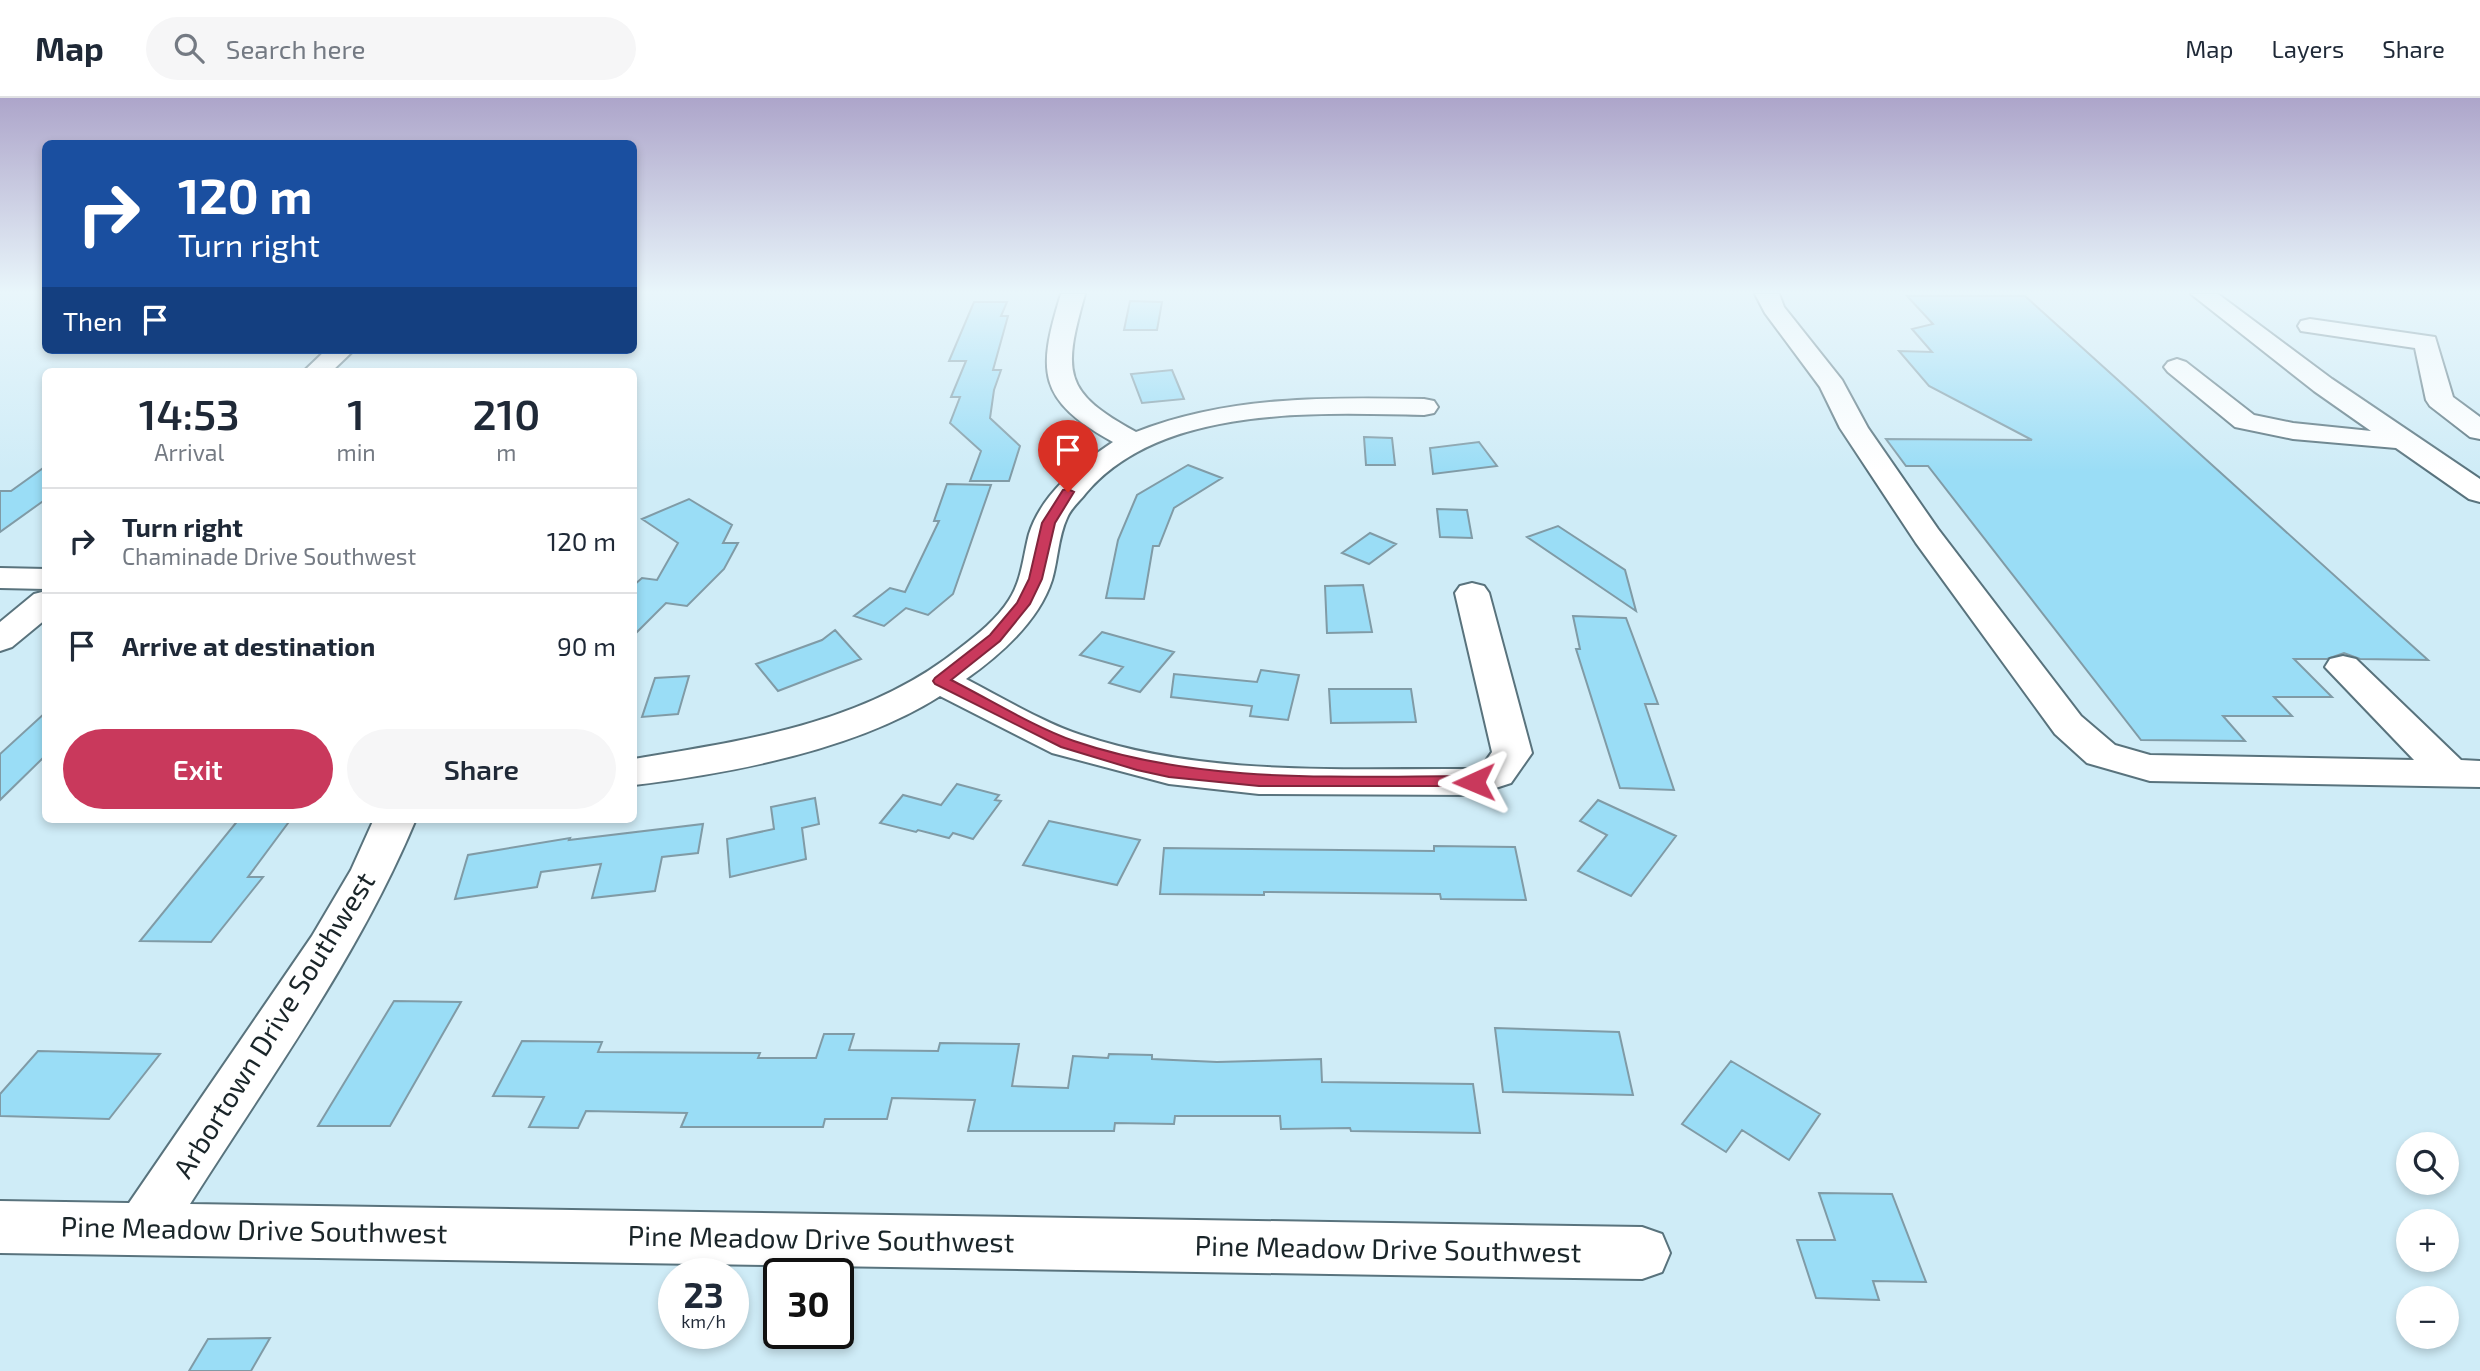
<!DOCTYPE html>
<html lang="en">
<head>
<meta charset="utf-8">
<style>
	:root { --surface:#fff; --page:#f6f6f7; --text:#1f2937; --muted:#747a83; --line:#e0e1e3; --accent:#c9395c }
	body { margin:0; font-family:"Exo 2",sans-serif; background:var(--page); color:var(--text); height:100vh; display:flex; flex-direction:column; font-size:26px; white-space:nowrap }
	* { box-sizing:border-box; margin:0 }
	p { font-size:23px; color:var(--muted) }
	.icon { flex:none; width:38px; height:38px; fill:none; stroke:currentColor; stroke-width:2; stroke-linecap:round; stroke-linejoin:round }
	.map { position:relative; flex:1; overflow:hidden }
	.details { position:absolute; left:42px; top:270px; width:595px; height:455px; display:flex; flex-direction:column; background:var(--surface); border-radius:10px; box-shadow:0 4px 10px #0003 }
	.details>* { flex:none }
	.banner { position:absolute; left:42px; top:42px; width:595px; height:214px; border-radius:10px; box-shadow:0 4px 10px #0003; background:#1a4fa0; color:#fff; overflow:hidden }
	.controls { position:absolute; left:2396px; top:1034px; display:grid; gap:14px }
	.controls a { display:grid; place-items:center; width:63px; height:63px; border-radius:50%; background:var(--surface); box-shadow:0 4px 10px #0003; font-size:35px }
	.speed { position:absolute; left:658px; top:1160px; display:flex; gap:14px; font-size:35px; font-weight:700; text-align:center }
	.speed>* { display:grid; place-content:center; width:91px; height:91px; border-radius:50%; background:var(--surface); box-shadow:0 4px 10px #0003; line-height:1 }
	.speed small { font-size:18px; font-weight:400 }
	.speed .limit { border:4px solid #111; border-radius:10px; background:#fff; color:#111 }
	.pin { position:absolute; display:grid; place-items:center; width:60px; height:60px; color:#fff; margin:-72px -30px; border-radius:50% 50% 50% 0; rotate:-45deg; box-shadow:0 0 7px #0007 }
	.pin .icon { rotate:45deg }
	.me { position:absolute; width:77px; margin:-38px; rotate:269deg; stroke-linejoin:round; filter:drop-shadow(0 0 5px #0008) }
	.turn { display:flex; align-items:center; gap:24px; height:147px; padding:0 21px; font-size:32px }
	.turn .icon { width:91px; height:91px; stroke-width:2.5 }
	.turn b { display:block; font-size:49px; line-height:60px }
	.then { display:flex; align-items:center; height:66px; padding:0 21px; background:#0003; gap:14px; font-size:26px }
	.eta { display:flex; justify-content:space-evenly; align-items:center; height:119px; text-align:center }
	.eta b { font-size:42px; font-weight:600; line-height:49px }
	.button { display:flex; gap:14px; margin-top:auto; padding:14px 21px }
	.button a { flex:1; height:80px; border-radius:42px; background:var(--accent); color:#fff; font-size:28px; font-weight:600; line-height:80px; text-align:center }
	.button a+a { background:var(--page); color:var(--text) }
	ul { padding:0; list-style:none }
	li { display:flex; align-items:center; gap:21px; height:105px; padding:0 21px; border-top:2px solid var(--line) }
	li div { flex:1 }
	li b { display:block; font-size:26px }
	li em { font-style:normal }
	header { display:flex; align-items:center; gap:42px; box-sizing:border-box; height:98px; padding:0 35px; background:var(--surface); border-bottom:2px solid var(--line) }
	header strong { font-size:33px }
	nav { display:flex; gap:38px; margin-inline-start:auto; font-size:24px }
	.search { width:490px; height:63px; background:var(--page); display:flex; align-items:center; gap:18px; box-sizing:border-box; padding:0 24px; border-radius:38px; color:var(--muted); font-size:26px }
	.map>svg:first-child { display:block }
	.building { fill:#9addf6; stroke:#809ba6; stroke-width:2 }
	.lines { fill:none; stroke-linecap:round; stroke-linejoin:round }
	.minor-casing { stroke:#59737d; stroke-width:4 }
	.minor { fill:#fff; fill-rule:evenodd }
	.route { fill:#c9395c; stroke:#83253c; stroke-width:2 }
	.labels { text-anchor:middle; stroke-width:7; stroke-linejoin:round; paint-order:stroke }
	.near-street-label { font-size:28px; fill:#1a2529; stroke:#fff }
</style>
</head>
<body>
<header>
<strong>Map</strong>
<div class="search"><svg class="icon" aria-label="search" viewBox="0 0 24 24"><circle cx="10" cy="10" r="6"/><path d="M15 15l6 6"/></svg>Search here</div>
<nav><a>Map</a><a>Layers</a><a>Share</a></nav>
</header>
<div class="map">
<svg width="2480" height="1273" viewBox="0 0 2480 1273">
	<rect width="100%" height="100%" fill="#cfecf7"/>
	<path class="building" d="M 1907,198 L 2025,198 L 2428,562 L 2360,561 L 2344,555 L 2327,561 L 2294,561 L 2332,599 L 2274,599 L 2292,618 L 2223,618 L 2245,643 L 2141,642 L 1928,368 L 1906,368 L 1886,341 L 2032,342 L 1929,288 L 1899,253 L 1932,254 L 1912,231 L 1933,226 Z
		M 1130,203 L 1162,204 L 1157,232 L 1124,232 Z
		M 974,204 L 1007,204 L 1001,218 L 1008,218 L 993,272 L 1001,272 L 994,292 L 990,320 L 1020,348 L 1009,383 L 970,383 L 981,353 L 950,325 L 960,299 L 951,299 L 966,263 L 949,263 Z
		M 1172,272 L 1184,301 L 1142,305 L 1131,276 Z
		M 1364,339 L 1392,340 L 1395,367 L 1366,367 Z
		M 1479,344 L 1497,368 L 1433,376 L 1430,350 Z
		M 1188,367 L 1222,380 L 1174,410 L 1159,448 L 1153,448 L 1144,501 L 1106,500 L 1118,442 L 1137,397 Z
		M 46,368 L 46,401 L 0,434 L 0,393 L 11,393 Z
		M 947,386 L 991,387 L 953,496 L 928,517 L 906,510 L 884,528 L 854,518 L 890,490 L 905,494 L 939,423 L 934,423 Z
		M 689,401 L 732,427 L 723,445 L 738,445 L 724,471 L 687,508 L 666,505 L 634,537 L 634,487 L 642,480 L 657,482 L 678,445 L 642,421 Z
		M 1437,411 L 1467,412 L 1472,440 L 1440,439 Z
		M 1558,428 L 1625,472 L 1636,513 L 1527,439 Z
		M 1370,435 L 1396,446 L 1369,466 L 1342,455 Z
		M 1363,487 L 1372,534 L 1327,535 L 1325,488 Z
		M 1573,518 L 1626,520 L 1658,606 L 1645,606 L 1674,692 L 1620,690 L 1576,551 L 1580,551 Z
		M 835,532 L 861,561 L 778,593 L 756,566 L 822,542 Z
		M 1102,534 L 1174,554 L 1140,594 L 1109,585 L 1123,569 L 1080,557 Z
		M 1261,572 L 1299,577 L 1288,622 L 1250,618 L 1252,608 L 1171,599 L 1174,576 L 1257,584 Z
		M 689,578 L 678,616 L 642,619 L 655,580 Z
		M 1329,591 L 1411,591 L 1416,624 L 1331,625 Z
		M 46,614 L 46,657 L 0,702 L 0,656 Z
		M 957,686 L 999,697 L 995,702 L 1001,703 L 973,741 L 953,735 L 949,740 L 918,732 L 916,734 L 880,725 L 903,697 L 941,707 Z
		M 815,700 L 819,726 L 802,730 L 806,761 L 730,779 L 727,741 L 774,731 L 771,709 Z
		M 1598,702 L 1676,738 L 1631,798 L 1578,773 L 1607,737 L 1580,723 Z
		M 239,721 L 291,721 L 248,779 L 263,779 L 211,844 L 140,843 Z
		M 1049,723 L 1140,742 L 1117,787 L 1023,767 Z
		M 703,726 L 698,755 L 662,759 L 655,793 L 592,800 L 601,766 L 541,774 L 537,789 L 455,801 L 468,757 L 570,740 L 569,742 Z
		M 1434,748 L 1515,749 L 1526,802 L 1441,801 L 1440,796 L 1264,794 L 1264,797 L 1160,796 L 1164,750 L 1434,753 Z
		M 394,903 L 461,904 L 390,1028 L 318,1028 Z
		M 1495,930 L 1619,934 L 1633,997 L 1503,994 Z
		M 824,936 L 854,936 L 849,952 L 938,953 L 940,945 L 1019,946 L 1012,988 L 1068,990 L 1073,958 L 1108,960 L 1109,956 L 1152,957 L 1152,961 L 1217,964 L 1321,961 L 1322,984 L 1473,986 L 1480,1035 L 1351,1033 L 1350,1030 L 1281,1031 L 1280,1018 L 1175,1018 L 1174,1026 L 1115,1025 L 1114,1033 L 968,1033 L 975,1002 L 892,1000 L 887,1021 L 825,1021 L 823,1029 L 681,1029 L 687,1015 L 586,1013 L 578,1030 L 529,1029 L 544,999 L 493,998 L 522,943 L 602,944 L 598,954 L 760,955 L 758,960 L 816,960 Z
		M 38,953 L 160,956 L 109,1021 L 0,1018 L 0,996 Z
		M 1731,963 L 1820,1016 L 1789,1062 L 1742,1032 L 1726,1054 L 1682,1026 Z
		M 1819,1095 L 1892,1096 L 1926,1184 L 1873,1183 L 1879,1202 L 1816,1200 L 1797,1142 L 1835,1142 Z
		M 270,1240 L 251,1273 L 189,1273 L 208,1241 Z"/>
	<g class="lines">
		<g class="minor-casing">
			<path id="minor" d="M 1061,196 L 1085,196 C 1063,274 1062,294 1136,334 C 1228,298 1327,299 1424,301 L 1434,303 L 1438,309 L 1434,315 L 1424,317 C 1319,315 1161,306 1086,395 C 1080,403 1071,410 1067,420 C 1058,439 1058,462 1052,482 C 1039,523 1000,557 966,581 C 1001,599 1044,625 1081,637 C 1206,679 1341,670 1471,671 L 1483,667 L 1492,654 L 1455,495 L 1460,488 L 1472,485 L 1484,488 L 1489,495 L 1532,655 L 1511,685 L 1474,697 L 1259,696 L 1169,686 L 1052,655 L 940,598 C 855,652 733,675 634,687 L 634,661 C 748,642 867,625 960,550 C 978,536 997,521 1009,502 C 1022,482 1023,459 1029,436 C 1042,395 1079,367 1113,344 C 1037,302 1037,274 1061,196 Z
				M 1755,196 L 1779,196 L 1784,209 L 1842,282 L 1868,330 L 1938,431 L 2081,618 L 2115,647 L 2150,657 L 2414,662 L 2325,569 L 2330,561 L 2343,558 L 2356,561 L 2461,662 L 2480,663 L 2480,689 L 2150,683 L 2087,665 L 2055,636 L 1916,445 L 1840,330 L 1820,289 L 1765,215 Z
				M 2191,196 L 2218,196 L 2332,281 L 2480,381 L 2480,404 L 2469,401 L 2396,350 L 2293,341 L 2235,329 L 2168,274 L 2164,269 L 2168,264 L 2177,261 L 2186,264 L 2254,317 L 2293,325 L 2371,333 L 2314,293 Z
				M 2310,221 L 2435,239 L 2453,299 L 2480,319 L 2480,341 L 2470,339 L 2430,308 L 2426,302 L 2415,250 L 2301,233 L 2298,228 L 2301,223 Z
				M 326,252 L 354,252 L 332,273 L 304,273 Z
				M 0,470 L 46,471 L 46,491 L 0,490 Z
				M 46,493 L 46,521 L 12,549 L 0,553 L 0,524 L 34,496 Z
				M 374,721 L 416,721 C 359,858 269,981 190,1106 L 1642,1129 L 1662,1136 L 1670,1155 L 1662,1174 L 1642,1181 L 0,1155 L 0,1103 L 129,1105 L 312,838 L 351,772 Z"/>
		</g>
		<use href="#minor" class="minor"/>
	</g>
	<linearGradient id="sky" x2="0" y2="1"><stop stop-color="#ada5ca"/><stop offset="0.52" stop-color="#e9f6fb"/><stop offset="1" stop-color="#e9f6fb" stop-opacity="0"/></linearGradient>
	<rect width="2480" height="374" fill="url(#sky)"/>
	<path class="route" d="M 1068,391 L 1074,394 L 1055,425 L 1042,481 L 1030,506 L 1000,543 L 951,582 C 989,601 1034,629 1074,643 C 1203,687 1340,678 1474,678 L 1480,680 L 1482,684 L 1480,688 L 1259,688 L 1169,679 L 1137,672 L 1061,649 L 935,586 L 933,583 L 935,580 L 990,537 L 1017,505 L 1029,481 L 1042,425 L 1063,392 Z"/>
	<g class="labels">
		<g class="near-street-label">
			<text transform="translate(274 927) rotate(-58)" y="10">Arbortown Drive Southwest</text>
			<text transform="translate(254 1132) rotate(1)" y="10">Pine Meadow Drive Southwest</text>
			<text transform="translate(821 1141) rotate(1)" y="10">Pine Meadow Drive Southwest</text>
			<text transform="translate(1388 1151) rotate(1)" y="10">Pine Meadow Drive Southwest</text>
		</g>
	</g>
</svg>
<div class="controls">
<a><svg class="icon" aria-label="search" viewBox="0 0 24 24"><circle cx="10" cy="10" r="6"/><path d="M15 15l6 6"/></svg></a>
<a>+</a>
<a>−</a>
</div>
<div class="speed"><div>23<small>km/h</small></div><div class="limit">30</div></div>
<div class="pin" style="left:1068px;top:394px;background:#d93025"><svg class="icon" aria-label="arrive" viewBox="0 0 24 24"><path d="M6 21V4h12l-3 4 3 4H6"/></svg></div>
<svg class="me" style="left:1474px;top:684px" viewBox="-20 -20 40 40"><path d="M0-17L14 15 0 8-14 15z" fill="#c9395c" stroke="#fff" stroke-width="4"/></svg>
<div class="banner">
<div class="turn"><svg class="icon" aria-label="right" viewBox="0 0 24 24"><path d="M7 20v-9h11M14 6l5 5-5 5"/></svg><div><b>120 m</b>Turn right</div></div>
<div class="then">Then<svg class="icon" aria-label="arrive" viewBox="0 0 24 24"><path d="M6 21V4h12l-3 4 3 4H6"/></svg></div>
</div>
<section class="details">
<div class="eta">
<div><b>14:53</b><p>Arrival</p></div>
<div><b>1</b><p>min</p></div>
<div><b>210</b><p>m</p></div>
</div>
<ul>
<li><svg class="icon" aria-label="right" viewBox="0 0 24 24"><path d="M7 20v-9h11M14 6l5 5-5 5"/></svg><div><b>Turn right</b><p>Chaminade Drive Southwest</p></div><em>120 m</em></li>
<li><svg class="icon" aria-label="arrive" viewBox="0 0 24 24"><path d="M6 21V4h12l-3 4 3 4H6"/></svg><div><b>Arrive at destination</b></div><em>90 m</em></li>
</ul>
<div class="button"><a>Exit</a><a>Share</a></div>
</section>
</div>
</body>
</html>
